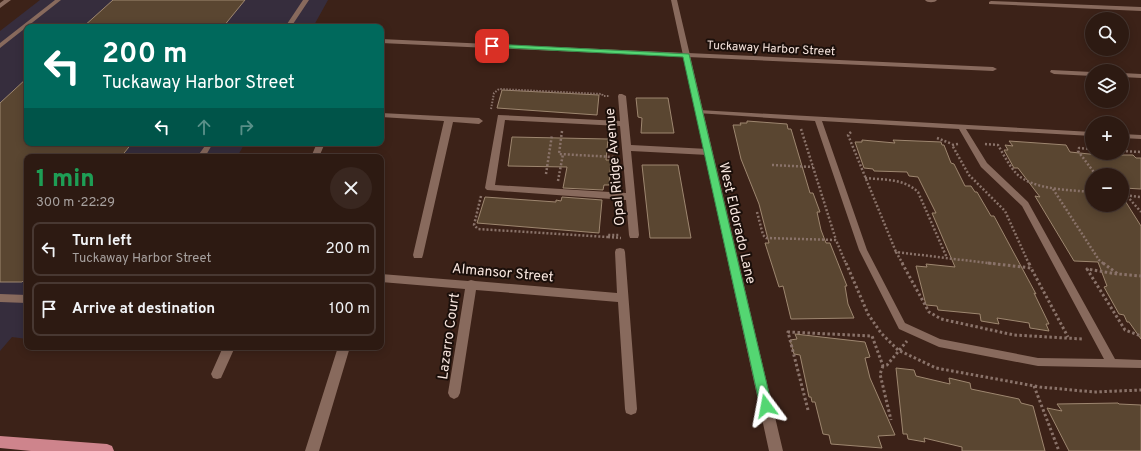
<!DOCTYPE html>
<html lang="en">
<head>
<meta charset="utf-8">
<style>
	:root { --surface:#2d1a12; --page:#392720; --text:#f1f3f6; --muted:#a7a19f; --line:#483832 }
	body { margin:0; font-family:Overpass,sans-serif; background:var(--page); color:var(--text); height:100vh; display:flex; flex-direction:column; font-size:15px; white-space:nowrap }
	* { box-sizing:border-box; margin:0 }
	p { font-size:13px; color:var(--muted) }
	.icon { flex:none; width:22px; height:22px; fill:none; stroke:currentColor; stroke-width:2; stroke-linecap:round; stroke-linejoin:round }
	.map { position:relative; flex:1; overflow:hidden }
	.panel { position:absolute; left:24px; top:154px; width:360px; height:196px; display:flex; flex-direction:column; background:var(--surface); border-radius:8px; box-shadow:0 2px 10px #0003,0 0 0 1px var(--line) }
	.panel>* { flex:none }
	.banner { position:absolute; left:24px; top:24px; width:360px; height:122px; border-radius:8px; box-shadow:0 2px 10px #0003,0 0 0 1px var(--line); background:#00695c; color:#fff; overflow:hidden }
	.controls { position:absolute; left:1085px; top:12px; display:grid; gap:8px }
	.controls a { display:grid; place-items:center; width:44px; height:44px; border-radius:50%; background:var(--surface); box-shadow:0 2px 10px #0003,0 0 0 1px var(--line); font-size:20px }
	.pin { position:absolute; display:grid; place-items:center; width:34px; height:34px; color:#fff; margin:-17px; border-radius:8px; box-shadow:0 2px 6px #0006 }
	.me { position:absolute; width:44px; margin:-22px; rotate:347deg; stroke-linejoin:round; filter:drop-shadow(0 0 3px #0008) }
	.turn { display:flex; align-items:center; gap:14px; height:84px; padding:0 12px; font-size:18px }
	.turn .icon { width:52px; height:52px; stroke-width:2.5 }
	.turn b { display:block; font-size:28px; line-height:34px }
	.lanes { display:flex; align-items:center; height:38px; padding:0 12px; background:#0003; justify-content:center; gap:20px; direction:ltr }
	.lanes .off { opacity:.35 }
	.round { display:grid; place-items:center; flex:none; width:42px; height:42px; border-radius:21px; background:var(--page) }
	.overview { display:flex; align-items:center; justify-content:space-between; height:68px; padding:0 12px }
	h1 { font-size:24px; font-weight:800; line-height:30px; color:#1e9e55 }
	ul { padding:0; list-style:none }
	li { display:flex; align-items:center; gap:12px; height:54px; margin:0 8px 6px; padding:0 4px; border:2px solid var(--line); border-radius:8px }
	li div { flex:1 }
	li b { display:block; font-size:15px }
	li em { font-style:normal }
	.map>svg:first-child { display:block }
	.industrial { fill:#362d3d }
	.building { fill:#5a4631; stroke:#9e8770 }
	.lines { fill:none; stroke-linecap:round; stroke-linejoin:round }
	.path-far2 { stroke:#8a736a; stroke-width:2; stroke-dasharray:1.5 1.5; stroke-linecap:butt }
	.path-far1 { stroke:#8a736a; stroke-width:2.5; stroke-dasharray:2 2; stroke-linecap:butt }
	.path { stroke:#8a736a; stroke-width:3; stroke-dasharray:2.5 2.5; stroke-linecap:butt }
	.lane { fill:#886a5d; fill-rule:evenodd }
	.street { fill:#886a5d; fill-rule:evenodd }
	.secondary { fill:#886a5d; fill-rule:evenodd }
	.primary { fill:#ce848c; fill-rule:evenodd }
	.route { fill:#54d672; stroke:#378b4a }
	.labels { text-anchor:middle; stroke-width:4; stroke-linejoin:round; paint-order:stroke }
	.far-street-label { font-size:12px; fill:#f7e5de; stroke:#1b0f0a }
	.street-label { font-size:14px; fill:#f7e5de; stroke:#1b0f0a }
</style>
</head>
<body>
<div class="map">
<svg width="1141" height="451" viewBox="0 0 1141 451">
	<rect width="100%" height="100%" fill="#3c2218"/>
	<path class="industrial" d="M 40,0 L 328,0 L 313,27 L 27,27 L 27,143 L 245,143 L 237,157 L 27,157 L 27,339 L 12,337 L 0,351 L 0,31 Z"/>
	<path class="building" d="M 113,0 L 245,0 L 223,27 L 83,27 Z
		M 27,78 L 27,143 L 132,143 L 121,157 L 27,157 L 27,277 L 22,282 L 0,282 L 0,103 Z
		M 502,90 L 599,95 L 597,115 L 497,108 Z
		M 636,98 L 668,98 L 674,133 L 641,133 L 642,118 L 638,117 Z
		M 747,121 L 787,124 L 788,129 L 791,129 L 810,193 L 813,193 L 820,212 L 817,212 L 821,230 L 826,243 L 830,243 L 847,286 L 845,286 L 848,304 L 854,318 L 791,319 L 783,286 L 779,287 L 765,243 L 769,243 L 759,204 L 741,159 L 733,125 L 741,125 L 740,123 L 747,123 Z
		M 512,137 L 608,139 L 606,160 L 611,160 L 609,185 L 604,185 L 603,190 L 563,188 L 567,167 L 508,166 Z
		M 862,140 L 895,143 L 893,140 L 941,142 L 942,145 L 944,145 L 951,163 L 954,164 L 965,186 L 971,186 L 975,192 L 977,192 L 991,216 L 994,216 L 1036,294 L 1034,293 L 1049,324 L 1046,324 L 1049,331 L 1030,328 L 1029,323 L 997,318 L 999,324 L 981,321 L 980,314 L 938,310 L 937,306 L 926,305 L 916,266 L 927,267 L 926,264 L 955,267 L 932,213 L 936,213 L 918,177 L 909,176 L 907,172 L 874,171 L 873,169 L 864,168 L 855,142 L 862,142 Z
		M 1009,141 L 1066,145 L 1070,152 L 1099,155 L 1133,155 L 1136,158 L 1141,158 L 1141,189 L 1124,188 L 1126,191 L 1122,191 L 1122,175 L 1092,175 L 1092,205 L 1122,205 L 1122,196 L 1141,226 L 1141,339 L 1129,322 L 1127,322 L 1124,315 L 1119,314 L 1104,287 L 1107,286 L 1098,262 L 1074,261 L 1035,196 L 1040,197 L 1018,168 L 1014,168 L 1004,150 L 1008,150 L 1005,145 L 1013,146 Z
		M 642,165 L 678,165 L 691,238 L 650,238 Z
		M 485,197 L 556,202 L 556,200 L 561,201 L 562,197 L 602,200 L 599,233 L 477,223 Z
		M 795,334 L 865,342 L 870,357 L 865,358 L 870,378 L 895,435 L 878,436 L 882,448 L 831,444 L 829,435 L 823,434 L 815,402 L 812,402 L 811,397 L 809,397 L 800,355 L 794,354 L 790,340 L 797,339 Z
		M 896,368 L 914,370 L 916,376 L 950,384 L 949,378 L 970,383 L 971,389 L 1019,399 L 1021,403 L 1033,406 L 1045,451 L 962,451 L 962,447 L 924,438 L 925,442 L 908,439 L 907,434 L 903,434 Z
		M 1118,403 L 1119,404 L 1141,405 L 1141,451 L 1069,451 L 1047,408 L 1062,411 L 1057,404 Z"/>
	<g class="lines">
		<path class="path-far2" d="M 491,109 L 494,93 L 499,89 L 602,94 L 603,96 L 610,96"/>
		<path class="path-far1" d="M 801,129 L 836,240
			M 562,131 L 559,154 L 614,157
			M 851,132 L 848,135 L 896,252
			M 937,138 L 952,144
			M 958,144 L 952,145 L 969,175 L 1005,211 L 1029,264
			M 985,144 L 998,145 C 1004,155 1009,166 1017,174 C 1033,190 1071,190 1092,192
			M 1092,149 L 1079,148 L 1078,151 L 1096,175
			M 1122,151 L 1141,152
			M 772,165 L 813,167
			M 546,174 L 552,135
			M 865,178 C 884,180 903,178 918,192 L 947,258
			M 558,181 L 563,154
			M 1053,189 L 1099,260 L 1104,264
			M 1122,195 L 1141,197
			M 481,196 L 474,225 L 478,229 L 608,237 L 608,235 L 620,235
			M 1127,196 L 1141,212
			M 757,212 L 763,235 L 766,238 L 836,240 L 846,264
			M 608,237 L 621,238
			M 903,264 L 896,252 L 996,264"/>
		<path class="path" d="M 846,263 L 868,314 L 881,333 L 898,350 L 936,368 L 1040,387 L 1094,392 L 1141,390
			M 902,263 L 929,312 L 941,319 L 1014,335 L 1083,339
			M 988,263 L 1031,268 L 1068,337
			M 1029,263 L 1031,268
			M 1103,263 L 1118,274 L 1141,276
			M 1117,274 L 1087,269 L 1125,330 L 1141,336
			M 883,366 L 880,374 L 891,420
			M 1034,386 L 1059,451
			M 808,410 L 788,332 L 872,336 L 883,366 L 887,365 L 907,341"/>
		<path class="lane" d="M 55,0 L 61,0 L 0,48 L 0,43 Z
			M 303,0 L 309,0 L 291,27 L 285,27 Z
			M 699,110 L 1092,132 L 1092,136 L 966,129 L 987,163 L 1028,202 L 1115,359 L 1141,360 L 1141,368 L 1038,366 L 939,347 L 899,329 L 859,250 L 815,121 L 697,113 L 696,112 ZM 822,121 L 959,129 L 981,167 L 1022,206 L 1104,359 L 1038,358 L 940,339 L 905,323 L 867,250 Z
			M 1122,134 L 1141,135 L 1141,139 L 1122,138 Z
			M 207,143 L 213,143 L 205,157 L 197,157 Z
			M 0,294 L 27,295 L 27,303 L 0,302 Z"/>
		<path class="street" d="M 925,0 L 937,0 C 935,3 927,3 925,0 Z
			M 991,1 L 1141,7 L 1141,11 L 989,4 L 989,2 Z
			M 381,39 L 993,67 L 997,69 L 993,71 L 381,43 Z
			M 1051,70 L 1092,72 L 1092,76 L 1054,74 L 1050,72 Z
			M 1122,73 L 1141,74 L 1141,78 L 1122,77 Z
			M 619,94 L 622,94 L 626,96 L 631,145 L 708,149 L 712,152 L 708,155 L 631,151 L 639,235 L 638,238 L 630,238 L 629,235 L 626,200 L 487,190 L 485,188 L 498,115 L 620,121 L 618,96 ZM 505,120 L 620,126 L 626,193 L 495,185 Z
			M 381,113 L 479,118 L 483,121 L 479,124 L 453,122 L 423,255 L 422,258 L 414,258 L 413,255 L 444,121 L 381,117 Z
			M 317,143 L 325,143 L 319,157 L 311,157 Z
			M 620,248 L 624,249 L 625,252 L 637,409 L 636,413 L 631,415 L 626,413 L 625,409 L 618,302 L 476,290 L 460,393 L 458,397 L 454,399 L 450,397 L 448,393 L 465,289 L 381,282 L 381,274 L 468,281 L 471,280 L 475,281 L 617,293 L 615,252 L 616,249 Z
			M 223,347 L 235,347 L 221,378 L 217,379 L 213,378 L 211,374 Z
			M 338,347 L 350,347 L 319,451 L 305,451 Z"/>
		<path class="secondary" d="M 4,0 L 11,0 L 0,8 L 0,3 Z
			M 671,0 L 677,0 L 783,451 L 769,451 Z"/>
		<path class="primary" d="M 0,436 L 107,444 L 112,446 L 114,451 L 31,451 L 0,448 Z"/>
	</g>
	<path class="route" d="M 492,44 L 689,54 L 772,406 L 770,410 L 766,412 L 762,410 L 760,406 L 683,57 L 490,47 L 489,46 Z"/>
	<g class="labels">
		<g class="far-street-label">
			<text transform="translate(771 48) rotate(3)" y="4">Tuckaway Harbor Street</text>
		</g>
		<g class="street-label">
			<text transform="translate(614 167) rotate(-95)" y="5">Opal Ridge Avenue</text>
			<text transform="translate(738 223) rotate(77)" y="5">West Eldorado Lane</text>
			<text transform="translate(503 272) rotate(5)" y="5">Almansor Street</text>
			<text transform="translate(448 336) rotate(-82)" y="5">Lazarro Court</text>
		</g>
	</g>
</svg>
<div class="controls">
<a><svg class="icon" aria-label="search" viewBox="0 0 24 24"><circle cx="10" cy="10" r="6"/><path d="M15 15l6 6"/></svg></a>
<a><svg class="icon" aria-label="layers" viewBox="0 0 24 24"><path d="M12 4l9 5-9 5-9-5zM3 14l9 5 9-5"/></svg></a>
<a>+</a>
<a>−</a>
</div>
<div class="pin" style="left:492px;top:46px;background:#d93025"><svg class="icon" aria-label="arrive" viewBox="0 0 24 24"><path d="M6 21V4h12l-3 4 3 4H6"/></svg></div>
<svg class="me" style="left:766px;top:406px" viewBox="-20 -20 40 40"><path d="M0-17L14 15 0 8-14 15z" fill="#54d672" stroke="#fff" stroke-width="4"/></svg>
<div class="banner">
<div class="turn"><svg class="icon" aria-label="left" viewBox="0 0 24 24"><path d="M17 20v-9H6M10 6l-5 5 5 5"/></svg><div><b>200 m</b>Tuckaway Harbor Street</div></div>
<div class="lanes"><svg class="icon" aria-label="left" viewBox="0 0 24 24"><path d="M17 20v-9H6M10 6l-5 5 5 5"/></svg><svg class="icon off" aria-label="ahead" viewBox="0 0 24 24"><path d="M12 20V5M6 11l6-6 6 6"/></svg><svg class="icon off" aria-label="right" viewBox="0 0 24 24"><path d="M7 20v-9h11M14 6l5 5-5 5"/></svg></div>
</div>
<section class="panel">
<div class="overview"><div><h1>1 min</h1><p>300 m · 22:29</p></div><a class="round"><svg class="icon" aria-label="close" viewBox="0 0 24 24"><path d="M6 6l12 12M18 6L6 18"/></svg></a></div>
<ul>
<li><svg class="icon" aria-label="left" viewBox="0 0 24 24"><path d="M17 20v-9H6M10 6l-5 5 5 5"/></svg><div><b>Turn left</b><p>Tuckaway Harbor Street</p></div><em>200 m</em></li>
<li><svg class="icon" aria-label="arrive" viewBox="0 0 24 24"><path d="M6 21V4h12l-3 4 3 4H6"/></svg><div><b>Arrive at destination</b></div><em>100 m</em></li>
</ul>
</section>
</div>
</body>
</html>
